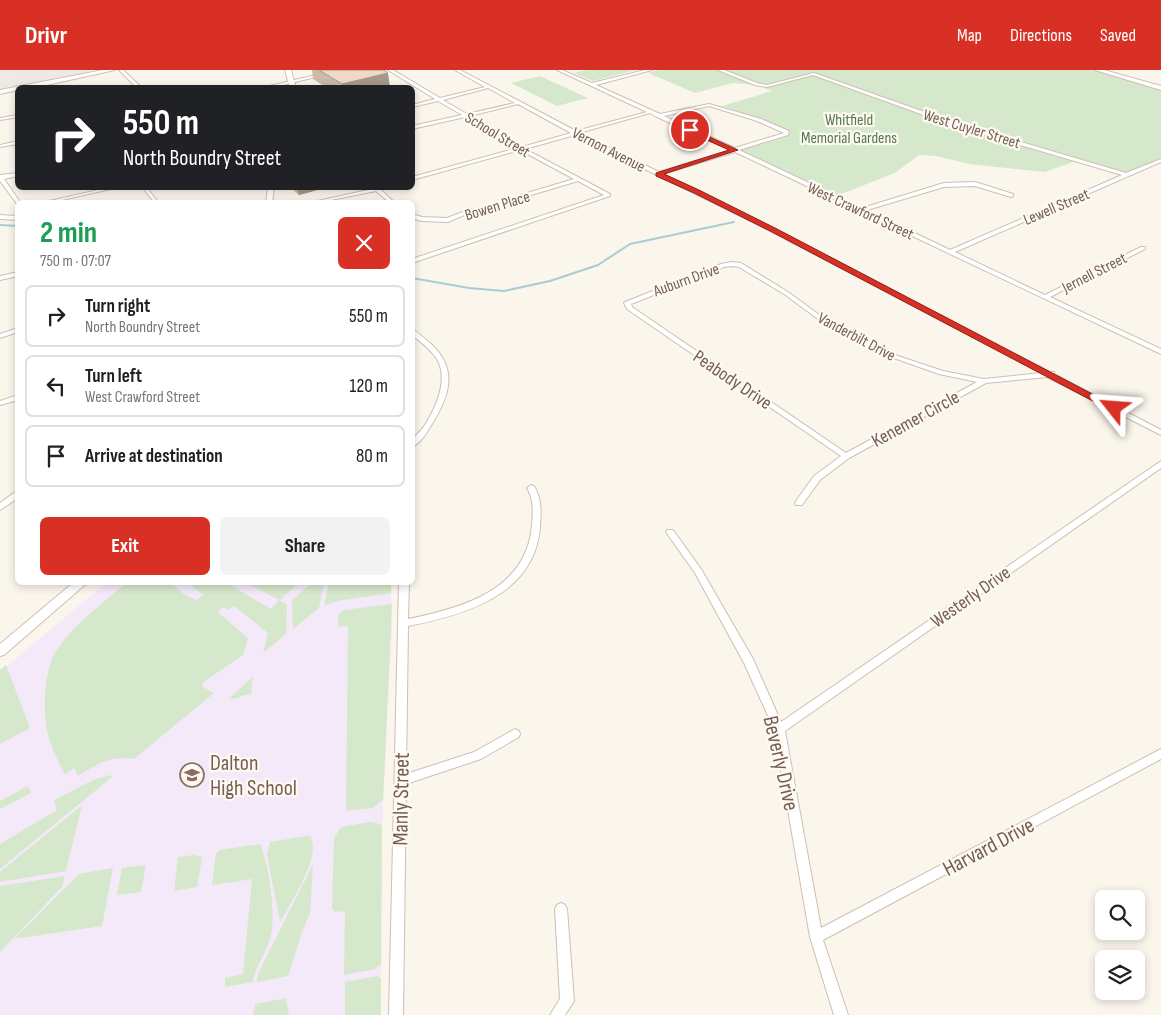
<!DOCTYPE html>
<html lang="en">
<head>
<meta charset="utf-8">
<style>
	:root { --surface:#fff; --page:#f2f2f2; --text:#202124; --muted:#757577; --line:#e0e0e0; --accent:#d93025 }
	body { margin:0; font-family:"Sofia Sans Condensed",sans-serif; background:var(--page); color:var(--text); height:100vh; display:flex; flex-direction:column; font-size:19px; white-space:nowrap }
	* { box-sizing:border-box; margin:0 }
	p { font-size:16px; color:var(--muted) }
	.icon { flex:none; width:28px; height:28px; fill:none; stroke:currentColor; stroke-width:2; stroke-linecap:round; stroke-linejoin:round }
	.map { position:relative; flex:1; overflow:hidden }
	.drawer { position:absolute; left:15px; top:130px; width:400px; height:385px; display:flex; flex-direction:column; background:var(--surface); border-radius:8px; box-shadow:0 2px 8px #0003 }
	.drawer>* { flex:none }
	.hud { position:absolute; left:15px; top:15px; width:400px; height:105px; border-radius:8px; box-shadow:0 2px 8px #0003; background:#202124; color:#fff; overflow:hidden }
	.buttons { position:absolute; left:1095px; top:820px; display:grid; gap:10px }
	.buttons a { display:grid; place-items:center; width:50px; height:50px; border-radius:8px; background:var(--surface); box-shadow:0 2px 8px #0003; font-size:25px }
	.pin { position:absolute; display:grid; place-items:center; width:42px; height:42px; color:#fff; margin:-21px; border:2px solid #fff; border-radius:50%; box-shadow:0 1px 5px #0007 }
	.me { position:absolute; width:55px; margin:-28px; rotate:298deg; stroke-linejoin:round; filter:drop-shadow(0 0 4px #0008) }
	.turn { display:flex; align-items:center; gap:18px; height:105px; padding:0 25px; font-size:22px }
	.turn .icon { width:65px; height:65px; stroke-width:2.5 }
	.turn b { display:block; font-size:35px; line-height:42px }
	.round { display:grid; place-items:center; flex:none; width:52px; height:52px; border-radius:8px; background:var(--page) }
	.overview { display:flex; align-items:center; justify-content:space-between; height:85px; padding:0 25px }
	h1 { font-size:30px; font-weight:700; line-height:38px; color:#1e9e55 }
	.button { display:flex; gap:10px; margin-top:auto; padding:10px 25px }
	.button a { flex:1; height:58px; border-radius:8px; background:var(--accent); color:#fff; font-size:20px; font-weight:700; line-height:58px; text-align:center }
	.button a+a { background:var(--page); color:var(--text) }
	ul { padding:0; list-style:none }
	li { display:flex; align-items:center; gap:15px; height:62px; margin:0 10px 8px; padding:0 15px; border:2px solid var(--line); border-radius:8px }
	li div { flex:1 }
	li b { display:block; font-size:19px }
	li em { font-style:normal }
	header { display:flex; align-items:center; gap:30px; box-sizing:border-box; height:70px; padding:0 25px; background:var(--accent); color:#fff }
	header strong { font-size:24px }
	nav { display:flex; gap:28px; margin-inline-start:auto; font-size:18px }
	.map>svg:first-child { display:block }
	.industrial { fill:#ede9e4 }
	.education { fill:#f3e9f8 }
	.green { fill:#d6e8cb }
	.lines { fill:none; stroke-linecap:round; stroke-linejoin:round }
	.stream { stroke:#a9ccd4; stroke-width:2 }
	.minor-casing { stroke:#cdbfb3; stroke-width:2 }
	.tertiary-casing { stroke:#cdbfb3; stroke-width:2 }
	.secondary-casing { stroke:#cfbfb1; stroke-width:2 }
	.minor { fill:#fff; fill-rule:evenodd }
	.tertiary { fill:#fff; fill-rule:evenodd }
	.secondary { fill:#fff; fill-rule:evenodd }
	.wall { fill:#cdbaab }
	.shaded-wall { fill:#a7978b }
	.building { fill:#eed8c7; stroke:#a7978b }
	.route { fill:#d93025; stroke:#8d1f18 }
	.labels { text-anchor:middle; stroke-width:4.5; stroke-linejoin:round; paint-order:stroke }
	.far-park-label { font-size:16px; fill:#56794a; stroke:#fefaf3 }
	.far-street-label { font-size:16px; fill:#755f51; stroke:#fefaf3 }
	.street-label { font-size:19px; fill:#755f51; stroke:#fefaf3 }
	.near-education-label { font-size:22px; fill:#785e54; stroke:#fefaf3; text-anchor:start }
	.near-street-label { font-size:22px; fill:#755f51; stroke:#fefaf3 }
</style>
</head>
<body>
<header>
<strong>Drivr</strong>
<nav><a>Map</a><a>Directions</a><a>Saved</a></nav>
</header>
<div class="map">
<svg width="1161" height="945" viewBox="0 0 1161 945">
	<rect width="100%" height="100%" fill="#fbf6ec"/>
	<path class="industrial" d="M 0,0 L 88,0 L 90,2 L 0,20 Z"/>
	<path class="education" d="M 106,513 L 391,513 L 392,558 L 382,757 L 381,945 L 0,945 L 0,602 Z"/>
	<path class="green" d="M 586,0 L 636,0 L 593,11 L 574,3 Z
		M 658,0 L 1094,0 L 1161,20 L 1161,93 L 1129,107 L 1076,91 L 1045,102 L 969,94 L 936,86 L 919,85 L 895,103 L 836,126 L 739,81 L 785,67 L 790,63 L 772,53 L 722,36 L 772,21 L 756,15 L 733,13 L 695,23 L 648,3 Z
		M 540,6 L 588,28 L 557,36 L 511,13 Z
		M 126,513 L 171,513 L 184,524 L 196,530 L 203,525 L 188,513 L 227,513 L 271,539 L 279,530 L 246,513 L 299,513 L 280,530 L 287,535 L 286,564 L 263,583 L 268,563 L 234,536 L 227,540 L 223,537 L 218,542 L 248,568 L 243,585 L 202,613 L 203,617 L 214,623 L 134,689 C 109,686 99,693 78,706 L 74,698 L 65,705 C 57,689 48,672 46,654 C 43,636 45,599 55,583 C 72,555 102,534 126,513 Z
		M 312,513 L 324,513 L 319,538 L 293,559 L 292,530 Z
		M 329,513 L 391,513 L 391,523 L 343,530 L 324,535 Z
		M 392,534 L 383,730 L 373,738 L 346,741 L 348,556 L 338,557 L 338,545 L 344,540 Z
		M 6,595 L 30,658 L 0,674 L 0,600 Z
		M 253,606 L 251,624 L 240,626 L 239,628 L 229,629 Z
		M 110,705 L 112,707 L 0,799 L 0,774 L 57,740 L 54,730 L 93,710 Z
		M 28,716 L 31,723 L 0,739 L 0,731 Z
		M 82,735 L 66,801 L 0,812 L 0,802 Z
		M 370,752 L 380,754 L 382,757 L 381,894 L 375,899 L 344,905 L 345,841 L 335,842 L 332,839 L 334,768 L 341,757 Z
		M 307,766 L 310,766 C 323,785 290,833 280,852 L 267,784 L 270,772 Z
		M 260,774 C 269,794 277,848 270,869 C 266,884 255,896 253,912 L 225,917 L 225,908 L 243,904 L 252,809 L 212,815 L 216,783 L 220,780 Z
		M 194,785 L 202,787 L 197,817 L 174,821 L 178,787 Z
		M 313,794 L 310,843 L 302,862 L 288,906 L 257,912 L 258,904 Z
		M 146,795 L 141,822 L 117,825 L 122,798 Z
		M 113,798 L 102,856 L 14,869 L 79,804 Z
		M 65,806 L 62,817 L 0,882 L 0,816 Z
		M 378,906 L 381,909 L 381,945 L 345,945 L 345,912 Z
		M 286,928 L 289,945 L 253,945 L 255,934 Z"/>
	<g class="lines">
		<path class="stream" d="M 0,155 L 18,156
			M 412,208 L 469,218 L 504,221 L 550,211 L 598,195 L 630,174 L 734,152"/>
		<g class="minor-casing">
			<path id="minor" d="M 119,0 L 123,0 L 142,18 L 137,18 Z
				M 337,0 L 344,0 L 271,18 L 261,18 Z
				M 388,0 L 393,0 L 440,28 L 485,17 L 455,0 L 460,0 L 576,61 L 647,42 L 557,0 L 562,0 L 592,13 L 645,0 L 652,0 L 596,15 L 660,44 L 709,34 L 761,49 L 789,61 L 788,65 L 739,80 L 862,138 L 944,113 L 975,112 L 1013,124 L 1013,126 L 1011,127 L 975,116 L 944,117 L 867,140 L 950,180 L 1122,105 L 946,53 L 813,5 L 767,17 L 755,15 L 718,0 L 724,0 L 757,13 L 767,15 L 814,3 L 950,51 L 1126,103 L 1161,89 L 1161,92 L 955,182 L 1045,225 L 1141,177 L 1145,177 L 1145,179 L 1050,227 L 1161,279 L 1161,284 L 735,82 L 663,104 L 759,151 L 1050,302 L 1054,302 L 1054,304 L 1161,360 L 1161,365 L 1047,307 L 986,313 L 849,388 L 820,410 L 802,435 L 796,435 L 795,433 L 796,431 L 814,406 L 841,386 L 627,239 L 624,233 L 625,232 L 721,194 L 732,192 L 741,193 L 788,222 L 833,255 L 895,285 L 943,301 L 984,309 L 1041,303 L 755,153 L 575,65 L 525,79 L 610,124 L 610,126 L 412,193 L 412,189 L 604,125 L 578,111 L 531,125 L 512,134 L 471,142 L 448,152 L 421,151 L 412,148 L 412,144 L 422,147 L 447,148 L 468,140 L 508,132 L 527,123 L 574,109 L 520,80 L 412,110 L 412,107 L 517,78 L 465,47 L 412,59 L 412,56 L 462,45 L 438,31 L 412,37 L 412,35 L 435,29 ZM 488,18 L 515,33 L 467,44 L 443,30 ZM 518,34 L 571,63 L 522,77 L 470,46 ZM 709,36 L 757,51 L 784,63 L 735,78 L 664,46 ZM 650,43 L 657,47 L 731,80 L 659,102 L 579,63 ZM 732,196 L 739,197 L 784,224 L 829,257 L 891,287 L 939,304 L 977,312 L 846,383 L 632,237 L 631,234 L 724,197 Z
				M 18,45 L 18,47 L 0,50 L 0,48 Z
				M 18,71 L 18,74 L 0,77 L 0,75 Z
				M 18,103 L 18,106 L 4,109 L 20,132 L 18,132 L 18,135 L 0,111 L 0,105 Z
				M 107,118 L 115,118 L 53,132 L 45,132 Z
				M 143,118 L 147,118 L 158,132 L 154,132 Z
				M 377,118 L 384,118 L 381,120 L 394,132 L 389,132 L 376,121 L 321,132 L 313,132 Z
				M 0,145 L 18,146 L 18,150 L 0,149 Z
				M 18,202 L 18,206 L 0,210 L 0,206 Z
				M 18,258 L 18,262 L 0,268 L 0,264 Z
				M 412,259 C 419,263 425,269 431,274 C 458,299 450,325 432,354 C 427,362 421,373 412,377 C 412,366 419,364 425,355 C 436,337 449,310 437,289 C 431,280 421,272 412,265 Z
				M 18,325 L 18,330 L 0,335 L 0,331 Z
				M 1161,391 L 1161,398 L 785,661 L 821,858 L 1161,679 L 1161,689 L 823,870 L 848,945 L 834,945 L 810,867 L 774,659 L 744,593 L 695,503 L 666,462 L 667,460 L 673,460 L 701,499 L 753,589 L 781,652 Z
				M 531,415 L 534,416 C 542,430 541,441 540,456 C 536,525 464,545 408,556 L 406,704 L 474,682 L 515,659 L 519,661 L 520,664 L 519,667 L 481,689 L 406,714 L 403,945 L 389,945 L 399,512 L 409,512 L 408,549 C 462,538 527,520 532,455 C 533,442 534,430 527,418 Z
				M 18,420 L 18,428 L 0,440 L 0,433 Z
				M 561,833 L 565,835 L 567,839 L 574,931 L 565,945 L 550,945 L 560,929 L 555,839 L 557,835 Z"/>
		</g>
		<g class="tertiary-casing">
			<path id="tertiary" d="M 285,0 L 291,0 L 296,18 L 290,18 Z
				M 1095,0 L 1104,0 L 1161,16 L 1161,20 Z
				M 268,118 L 274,118 L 272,132 L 266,132 Z
				M 74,512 L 88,512 L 4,585 L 0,586 L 0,574 Z"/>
		</g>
		<g class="secondary-casing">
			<path id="secondary" d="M 103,0 L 115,0 L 33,18 L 18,18 L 18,20 L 0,24 L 0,20 Z"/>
		</g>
		<use href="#minor" class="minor"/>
		<use href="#tertiary" class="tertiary"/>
		<use href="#secondary" class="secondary"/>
	</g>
	<path class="wall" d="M 312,0 L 384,0 L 390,17 L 327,18 L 313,9 Z
		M 291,118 L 325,118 L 299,125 Z"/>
	<path class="shaded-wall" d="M 388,3 L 390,17 L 342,18 L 342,14 Z
		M 297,118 L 325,118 L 299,125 Z"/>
	<path class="building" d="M 319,0 L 384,0 L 388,3 L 342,14 Z"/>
	<path class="route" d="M 687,59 L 692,59 L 738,80 L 664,104 L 699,120 L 777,159 L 1119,338 L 1117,340 L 1110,340 L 772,162 L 694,123 L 656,106 L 656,103 L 729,80 L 687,61 Z"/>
	<defs>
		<g id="school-ring" transform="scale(1.25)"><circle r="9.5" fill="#fefaf3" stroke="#8d6e63" stroke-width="1.5"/><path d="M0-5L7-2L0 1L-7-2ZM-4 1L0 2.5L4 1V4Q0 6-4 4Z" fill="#8d6e63"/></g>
	</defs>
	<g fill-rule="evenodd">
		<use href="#school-ring" x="192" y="705"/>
	</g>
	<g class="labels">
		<g class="far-park-label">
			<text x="849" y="55">Whitfield<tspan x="849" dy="18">Memorial Gardens</tspan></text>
		</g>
		<g class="far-street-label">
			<text transform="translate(972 58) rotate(17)" y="6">West Cuyler Street</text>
			<text transform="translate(498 64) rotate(31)" y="6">School Street</text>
			<text transform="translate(609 79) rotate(27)" y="6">Vernon Avenue</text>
			<text transform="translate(497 135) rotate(-17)" y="6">Bowen Place</text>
			<text transform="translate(1056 136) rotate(-23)" y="6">Lewell Street</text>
			<text transform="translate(861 140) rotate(25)" y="6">West Crawford Street</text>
			<text transform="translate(1094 202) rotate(-27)" y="6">Jernell Street</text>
			<text transform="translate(686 209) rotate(-20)" y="6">Auburn Drive</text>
			<text transform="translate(857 266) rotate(28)" y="6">Vanderbilt Drive</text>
		</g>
		<g class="street-label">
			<text transform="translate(733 309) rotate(34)" y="7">Peabody Drive</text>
			<text transform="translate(915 348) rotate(-29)" y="7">Kenemer Circle</text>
			<text transform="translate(970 526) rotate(-35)" y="7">Westerly Drive</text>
		</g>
		<g class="near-education-label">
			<text x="210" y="700">Dalton<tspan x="210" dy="25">High School</tspan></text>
		</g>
		<g class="near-street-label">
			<text transform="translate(782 693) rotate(77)" y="8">Beverly Drive</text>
			<text transform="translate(400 729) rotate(-89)" y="8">Manly Street</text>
			<text transform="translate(988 776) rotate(-28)" y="8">Harvard Drive</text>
		</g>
	</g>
</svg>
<div class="buttons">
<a><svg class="icon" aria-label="search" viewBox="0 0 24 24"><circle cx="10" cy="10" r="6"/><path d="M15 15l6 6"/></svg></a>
<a><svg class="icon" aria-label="layers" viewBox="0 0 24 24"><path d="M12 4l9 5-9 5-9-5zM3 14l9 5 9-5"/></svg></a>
</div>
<div class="pin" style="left:690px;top:60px;background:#d93025"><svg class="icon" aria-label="arrive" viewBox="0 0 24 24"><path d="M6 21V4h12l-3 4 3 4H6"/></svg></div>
<svg class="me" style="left:1114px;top:338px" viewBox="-20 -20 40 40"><path d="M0-17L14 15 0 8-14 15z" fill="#d93025" stroke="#fff" stroke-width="4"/></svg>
<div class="hud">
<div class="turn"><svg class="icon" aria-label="right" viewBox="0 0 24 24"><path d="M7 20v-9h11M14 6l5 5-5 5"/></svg><div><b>550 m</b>North Boundry Street</div></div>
</div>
<section class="drawer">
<div class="overview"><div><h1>2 min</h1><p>750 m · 07:07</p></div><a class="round" style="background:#d93025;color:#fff"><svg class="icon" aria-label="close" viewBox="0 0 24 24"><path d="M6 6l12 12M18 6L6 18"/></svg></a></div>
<ul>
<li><svg class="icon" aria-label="right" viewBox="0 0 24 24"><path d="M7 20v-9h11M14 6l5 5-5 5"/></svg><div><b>Turn right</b><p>North Boundry Street</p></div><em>550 m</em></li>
<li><svg class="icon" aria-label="left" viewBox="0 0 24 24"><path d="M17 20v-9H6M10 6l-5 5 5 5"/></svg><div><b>Turn left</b><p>West Crawford Street</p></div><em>120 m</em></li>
<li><svg class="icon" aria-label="arrive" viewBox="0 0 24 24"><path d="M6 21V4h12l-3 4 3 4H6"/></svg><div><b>Arrive at destination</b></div><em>80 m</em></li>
</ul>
<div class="button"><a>Exit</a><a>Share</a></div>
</section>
</div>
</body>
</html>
